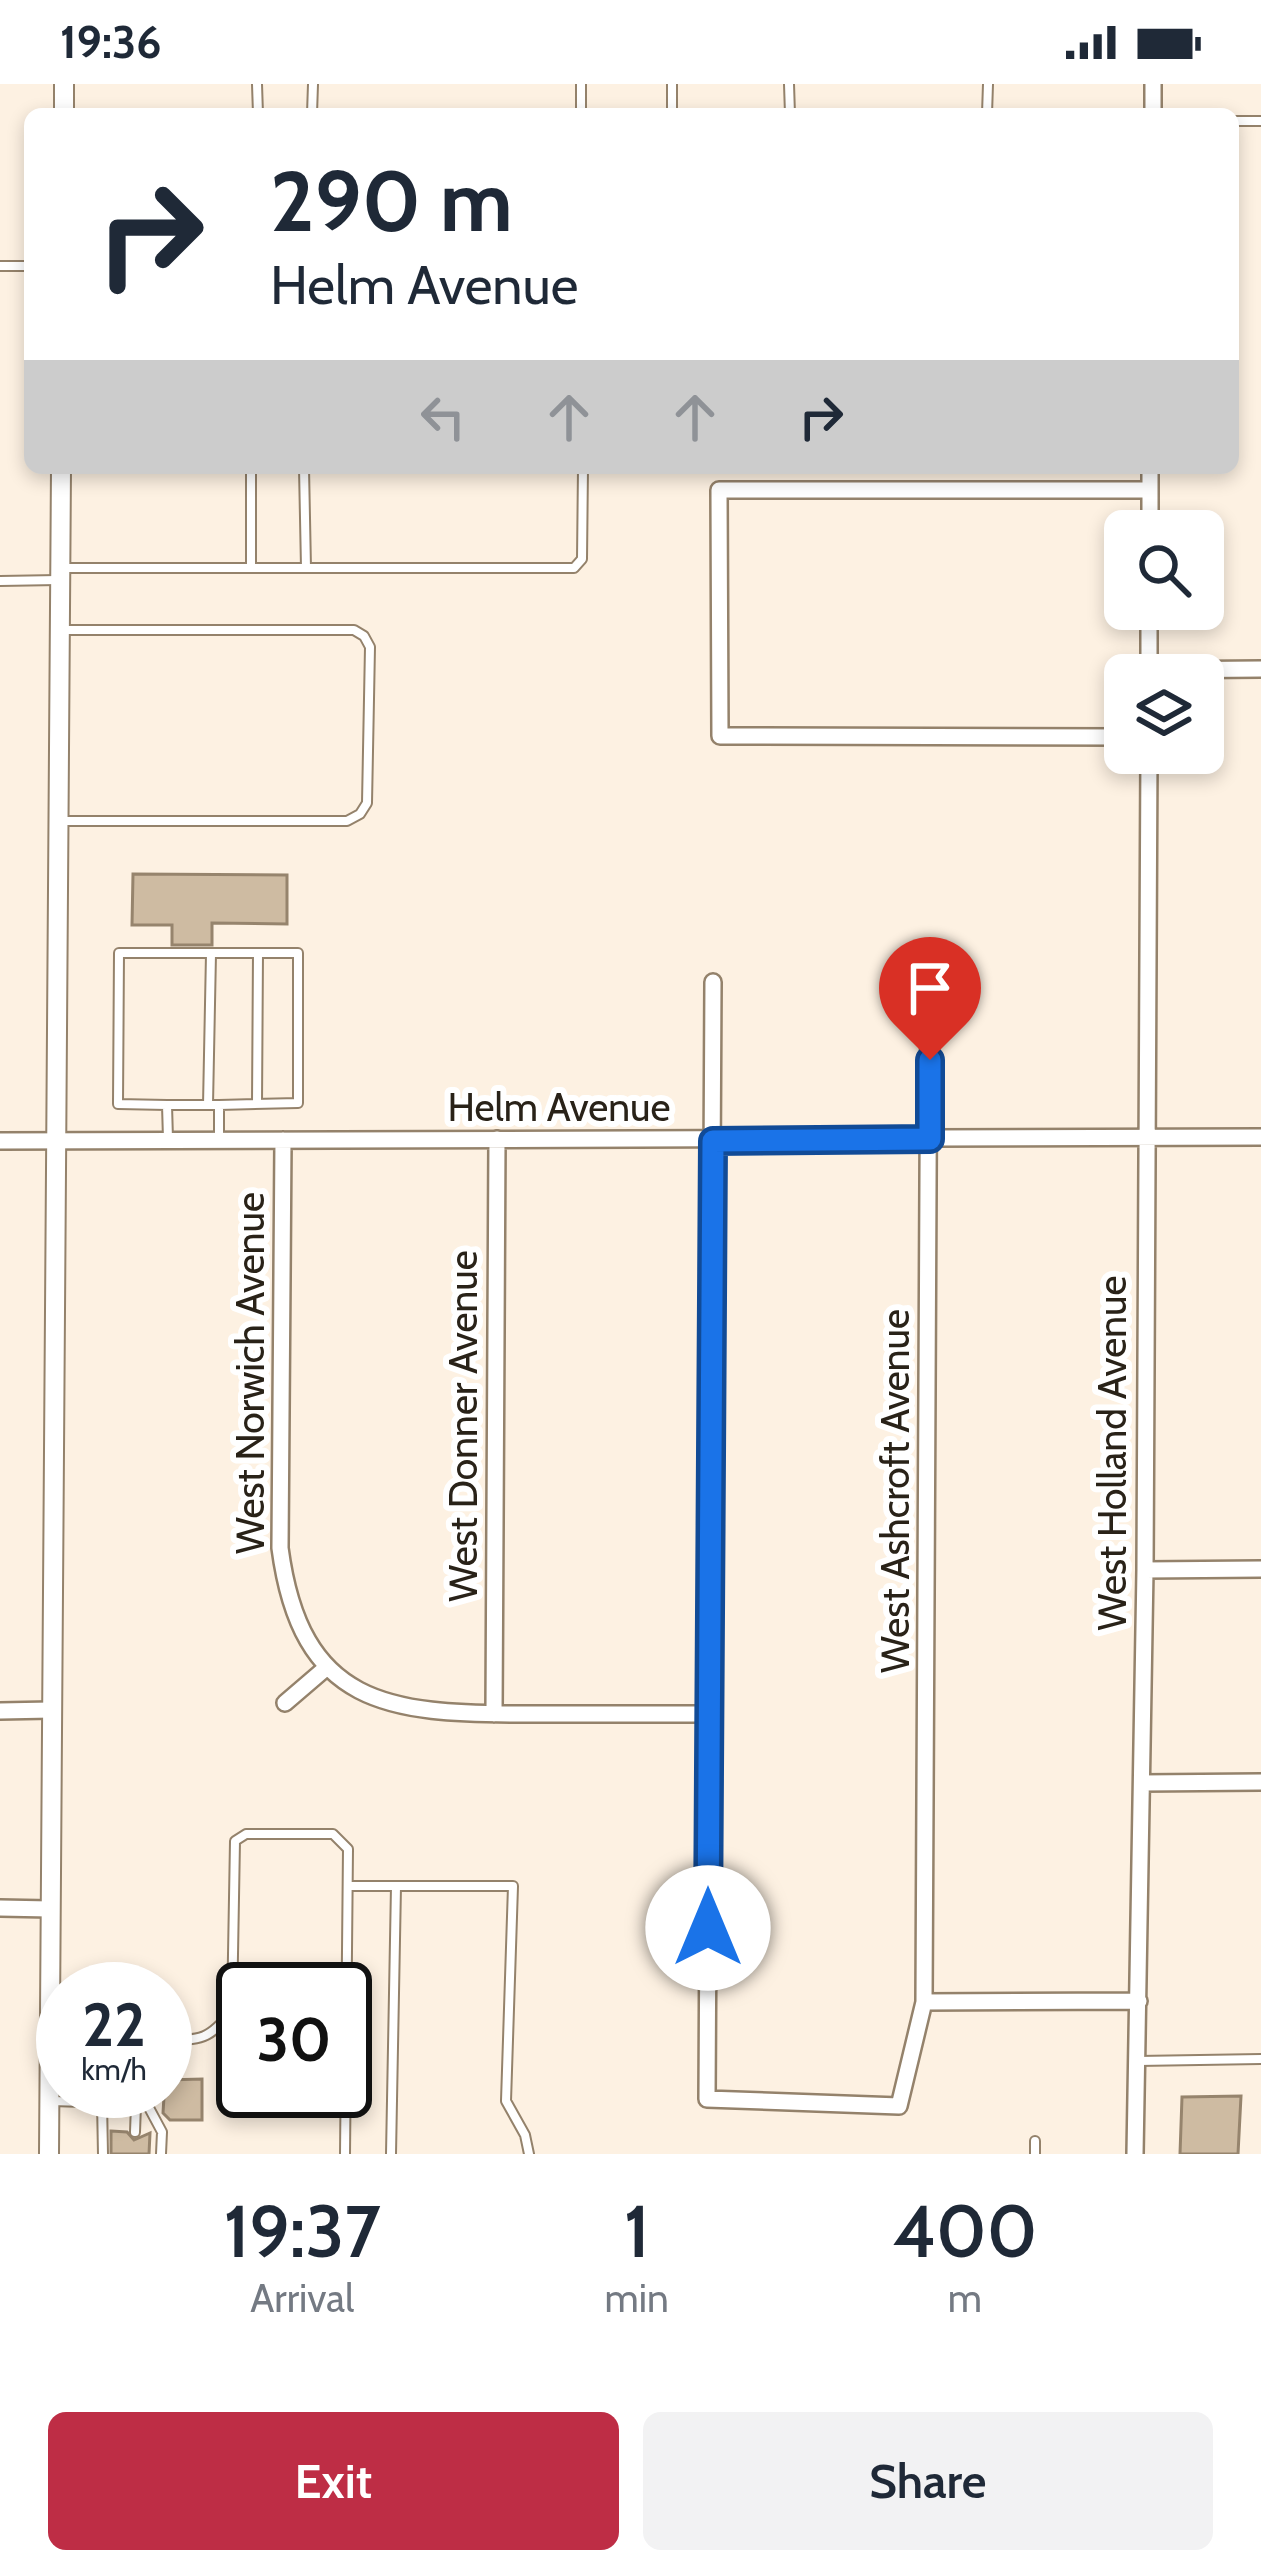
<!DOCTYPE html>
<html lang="en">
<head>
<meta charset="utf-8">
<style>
	:root { --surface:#fff; --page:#f2f2f3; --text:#1f2937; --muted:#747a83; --accent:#be2d45 }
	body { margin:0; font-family:Cabin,sans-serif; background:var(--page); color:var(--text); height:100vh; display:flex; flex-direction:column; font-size:45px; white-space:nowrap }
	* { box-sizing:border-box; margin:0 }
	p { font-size:39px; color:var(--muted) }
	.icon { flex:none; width:66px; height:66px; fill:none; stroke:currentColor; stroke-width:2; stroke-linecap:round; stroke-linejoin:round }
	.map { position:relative; height:2070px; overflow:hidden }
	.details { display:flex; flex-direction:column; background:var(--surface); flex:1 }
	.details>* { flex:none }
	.hud { position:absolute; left:24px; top:24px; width:1215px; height:366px; border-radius:18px; box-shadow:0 6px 18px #0003; background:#fff; color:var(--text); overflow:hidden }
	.buttons { position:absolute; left:1104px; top:426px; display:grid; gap:24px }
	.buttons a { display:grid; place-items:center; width:120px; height:120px; border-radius:18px; background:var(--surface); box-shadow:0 6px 18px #0003; font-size:60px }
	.speed { position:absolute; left:36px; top:1878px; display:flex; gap:24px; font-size:60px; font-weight:700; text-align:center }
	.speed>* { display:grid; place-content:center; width:156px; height:156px; border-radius:50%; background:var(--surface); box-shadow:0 6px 18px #0003; line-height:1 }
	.speed small { font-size:30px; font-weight:400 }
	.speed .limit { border:6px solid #111; border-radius:18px; background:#fff; color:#111 }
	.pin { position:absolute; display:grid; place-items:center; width:102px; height:102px; color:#fff; margin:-123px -51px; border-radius:50% 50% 50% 0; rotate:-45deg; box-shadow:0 0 12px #0007 }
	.pin .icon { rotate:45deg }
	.me { position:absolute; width:132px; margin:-66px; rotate:0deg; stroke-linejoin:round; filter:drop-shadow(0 0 9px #0008) }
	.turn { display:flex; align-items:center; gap:42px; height:252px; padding:0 48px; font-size:54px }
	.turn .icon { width:156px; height:156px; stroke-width:2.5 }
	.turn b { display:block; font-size:84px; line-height:102px }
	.lanes { display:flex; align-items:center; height:114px; padding:0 48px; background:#0003; justify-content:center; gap:60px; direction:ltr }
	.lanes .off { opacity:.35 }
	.eta { display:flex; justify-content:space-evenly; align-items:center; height:204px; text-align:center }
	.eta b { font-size:72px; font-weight:600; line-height:84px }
	.button { display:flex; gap:24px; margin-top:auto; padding:24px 48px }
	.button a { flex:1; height:138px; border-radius:18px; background:var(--accent); color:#fff; font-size:48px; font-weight:600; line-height:138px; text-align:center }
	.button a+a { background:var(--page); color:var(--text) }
	.status { display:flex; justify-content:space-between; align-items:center; height:84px; padding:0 60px; background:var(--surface); direction:ltr }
	.status svg { height:33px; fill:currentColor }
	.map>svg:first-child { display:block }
	.building { fill:#cebba2; stroke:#96846d; stroke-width:3 }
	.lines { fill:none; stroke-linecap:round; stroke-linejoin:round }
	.service-casing { stroke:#94826b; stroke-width:12 }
	.minor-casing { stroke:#94826b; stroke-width:20 }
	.tertiary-casing { stroke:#94826b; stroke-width:22 }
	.service { stroke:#fff; stroke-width:8 }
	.minor { stroke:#fff; stroke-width:15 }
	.tertiary { stroke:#fff; stroke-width:18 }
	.route-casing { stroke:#114b97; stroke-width:30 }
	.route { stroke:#1a73e8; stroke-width:21 }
	.labels { text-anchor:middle; stroke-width:12; stroke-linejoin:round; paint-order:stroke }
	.street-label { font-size:39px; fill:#292218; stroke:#fff }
</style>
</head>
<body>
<div class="status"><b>19:36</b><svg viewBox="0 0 49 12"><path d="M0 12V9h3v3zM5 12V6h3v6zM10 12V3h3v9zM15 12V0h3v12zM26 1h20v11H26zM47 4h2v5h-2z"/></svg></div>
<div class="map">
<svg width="1261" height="2070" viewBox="0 0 1261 2070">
	<rect width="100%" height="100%" fill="#fdf1e2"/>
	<path class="building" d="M 133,790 L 287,791 L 287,840 L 212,839 L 212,861 L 172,861 L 172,841 L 132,841 Z
		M 202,1995 L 202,2036 L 170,2036 L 163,2029 L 165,1996 Z
		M 1241,2012 L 1238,2070 L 1180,2070 L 1182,2013 Z
		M 111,2047 L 127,2048 L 134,2056 L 150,2049 L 149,2070 L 111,2070 Z"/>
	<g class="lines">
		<g class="service-casing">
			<path id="service" d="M 257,0 L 258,30
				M 581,0 L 581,30
				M 789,0 L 790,30
				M 312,30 L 313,0
				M 672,30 L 672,0
				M 987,30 L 988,0
				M 1233,37 L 1261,37
				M 0,182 L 30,182
				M 251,384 L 251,484
				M 304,384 L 306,484
				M 61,484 L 574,484 L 582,475 L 583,384
				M 0,497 L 58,496
				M 60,546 L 354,546 L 364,552 L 370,563 L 367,719 L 360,730 L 347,737 L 60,737
				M 257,1020 L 258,869
				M 167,1021 L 118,1020 L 119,869 L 298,869 L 298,1019 L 219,1021
				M 208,1021 L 211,870
				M 168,1055 L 167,1021 L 219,1021 L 219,1056
				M 348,1802 L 513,1802 L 506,2017 L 525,2051 L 529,2070
				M 165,1956 C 201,1956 209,1956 232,1927 L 235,1757 L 246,1750 L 333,1750 L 348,1765 L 345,2070
				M 1138,1977 L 1261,1975
				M 52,2017 L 147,2020 L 162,2048 L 161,2070
				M 102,2018 L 103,2070
				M 135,2048 L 136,2020
				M 391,2070 L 396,1802
				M 1035,2070 L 1035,2057"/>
		</g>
		<g class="minor-casing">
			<path id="minor" d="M 1153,30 L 1153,0
				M 1150,447 L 1150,384
				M 1149,586 L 1261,585
				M 1149,591 L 1149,525
				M 1125,653 L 720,652 L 719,406 L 1150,406
				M 713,898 L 707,2015 L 899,2022 L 924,1918 L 929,897
				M 283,1056 L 280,1464 C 301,1622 388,1630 525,1630 C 586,1630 648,1630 709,1630
				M 0,1057 L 1261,1053
				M 1145,1486 L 1261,1485
				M 285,1619 L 327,1583
				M 0,1627 L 51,1626
				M 494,1630 L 497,1055
				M 1142,1699 L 1261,1698
				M 0,1824 L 50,1825
				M 924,1918 L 1139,1917
				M 1135,2070 L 1145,1486 L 1149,669"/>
		</g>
		<g class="tertiary-casing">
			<path id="tertiary" d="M 64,30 L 64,0
				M 49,2070 L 61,384"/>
		</g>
		<use href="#service" class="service"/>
		<use href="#minor" class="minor"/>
		<use href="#tertiary" class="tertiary"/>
	</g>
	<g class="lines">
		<g class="route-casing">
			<path id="route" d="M 708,1844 L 713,1057 L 930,1055 L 930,976"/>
		</g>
		<use href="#route" class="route"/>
	</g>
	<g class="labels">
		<g class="street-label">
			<text x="559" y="1037">Helm Avenue</text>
			<text transform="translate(250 1289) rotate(-90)" y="14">West Norwich Avenue</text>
			<text transform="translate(463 1342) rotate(-90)" y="14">West Donner Avenue</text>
			<text transform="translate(1112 1369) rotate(-90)" y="14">West Holland Avenue</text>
			<text transform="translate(895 1407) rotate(-90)" y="14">West Ashcroft Avenue</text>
		</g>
	</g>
</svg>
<div class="buttons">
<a><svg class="icon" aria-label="search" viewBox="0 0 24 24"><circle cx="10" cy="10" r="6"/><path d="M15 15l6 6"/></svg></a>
<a><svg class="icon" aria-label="layers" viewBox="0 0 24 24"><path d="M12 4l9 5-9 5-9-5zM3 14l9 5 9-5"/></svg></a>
</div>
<div class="speed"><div>22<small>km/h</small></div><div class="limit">30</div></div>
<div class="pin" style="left:930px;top:976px;background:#d93025"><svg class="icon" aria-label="arrive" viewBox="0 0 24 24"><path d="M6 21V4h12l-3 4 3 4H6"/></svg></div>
<svg class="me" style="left:708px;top:1844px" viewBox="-20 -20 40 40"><circle r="19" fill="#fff"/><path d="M0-13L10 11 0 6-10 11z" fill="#1a73e8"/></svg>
<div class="hud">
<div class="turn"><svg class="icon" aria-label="right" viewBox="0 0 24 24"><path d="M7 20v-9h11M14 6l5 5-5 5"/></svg><div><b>290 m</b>Helm Avenue</div></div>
<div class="lanes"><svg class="icon off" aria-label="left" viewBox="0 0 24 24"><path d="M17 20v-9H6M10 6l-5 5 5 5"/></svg><svg class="icon off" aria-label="ahead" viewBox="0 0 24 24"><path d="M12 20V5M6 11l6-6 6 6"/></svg><svg class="icon off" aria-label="ahead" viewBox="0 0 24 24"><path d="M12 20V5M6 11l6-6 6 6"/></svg><svg class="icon" aria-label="right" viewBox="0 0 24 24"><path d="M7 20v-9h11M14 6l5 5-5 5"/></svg></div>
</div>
</div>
<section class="details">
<div class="eta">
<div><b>19:37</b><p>Arrival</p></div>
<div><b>1</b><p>min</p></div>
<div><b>400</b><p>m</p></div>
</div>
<div class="button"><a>Exit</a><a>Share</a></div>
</section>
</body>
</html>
